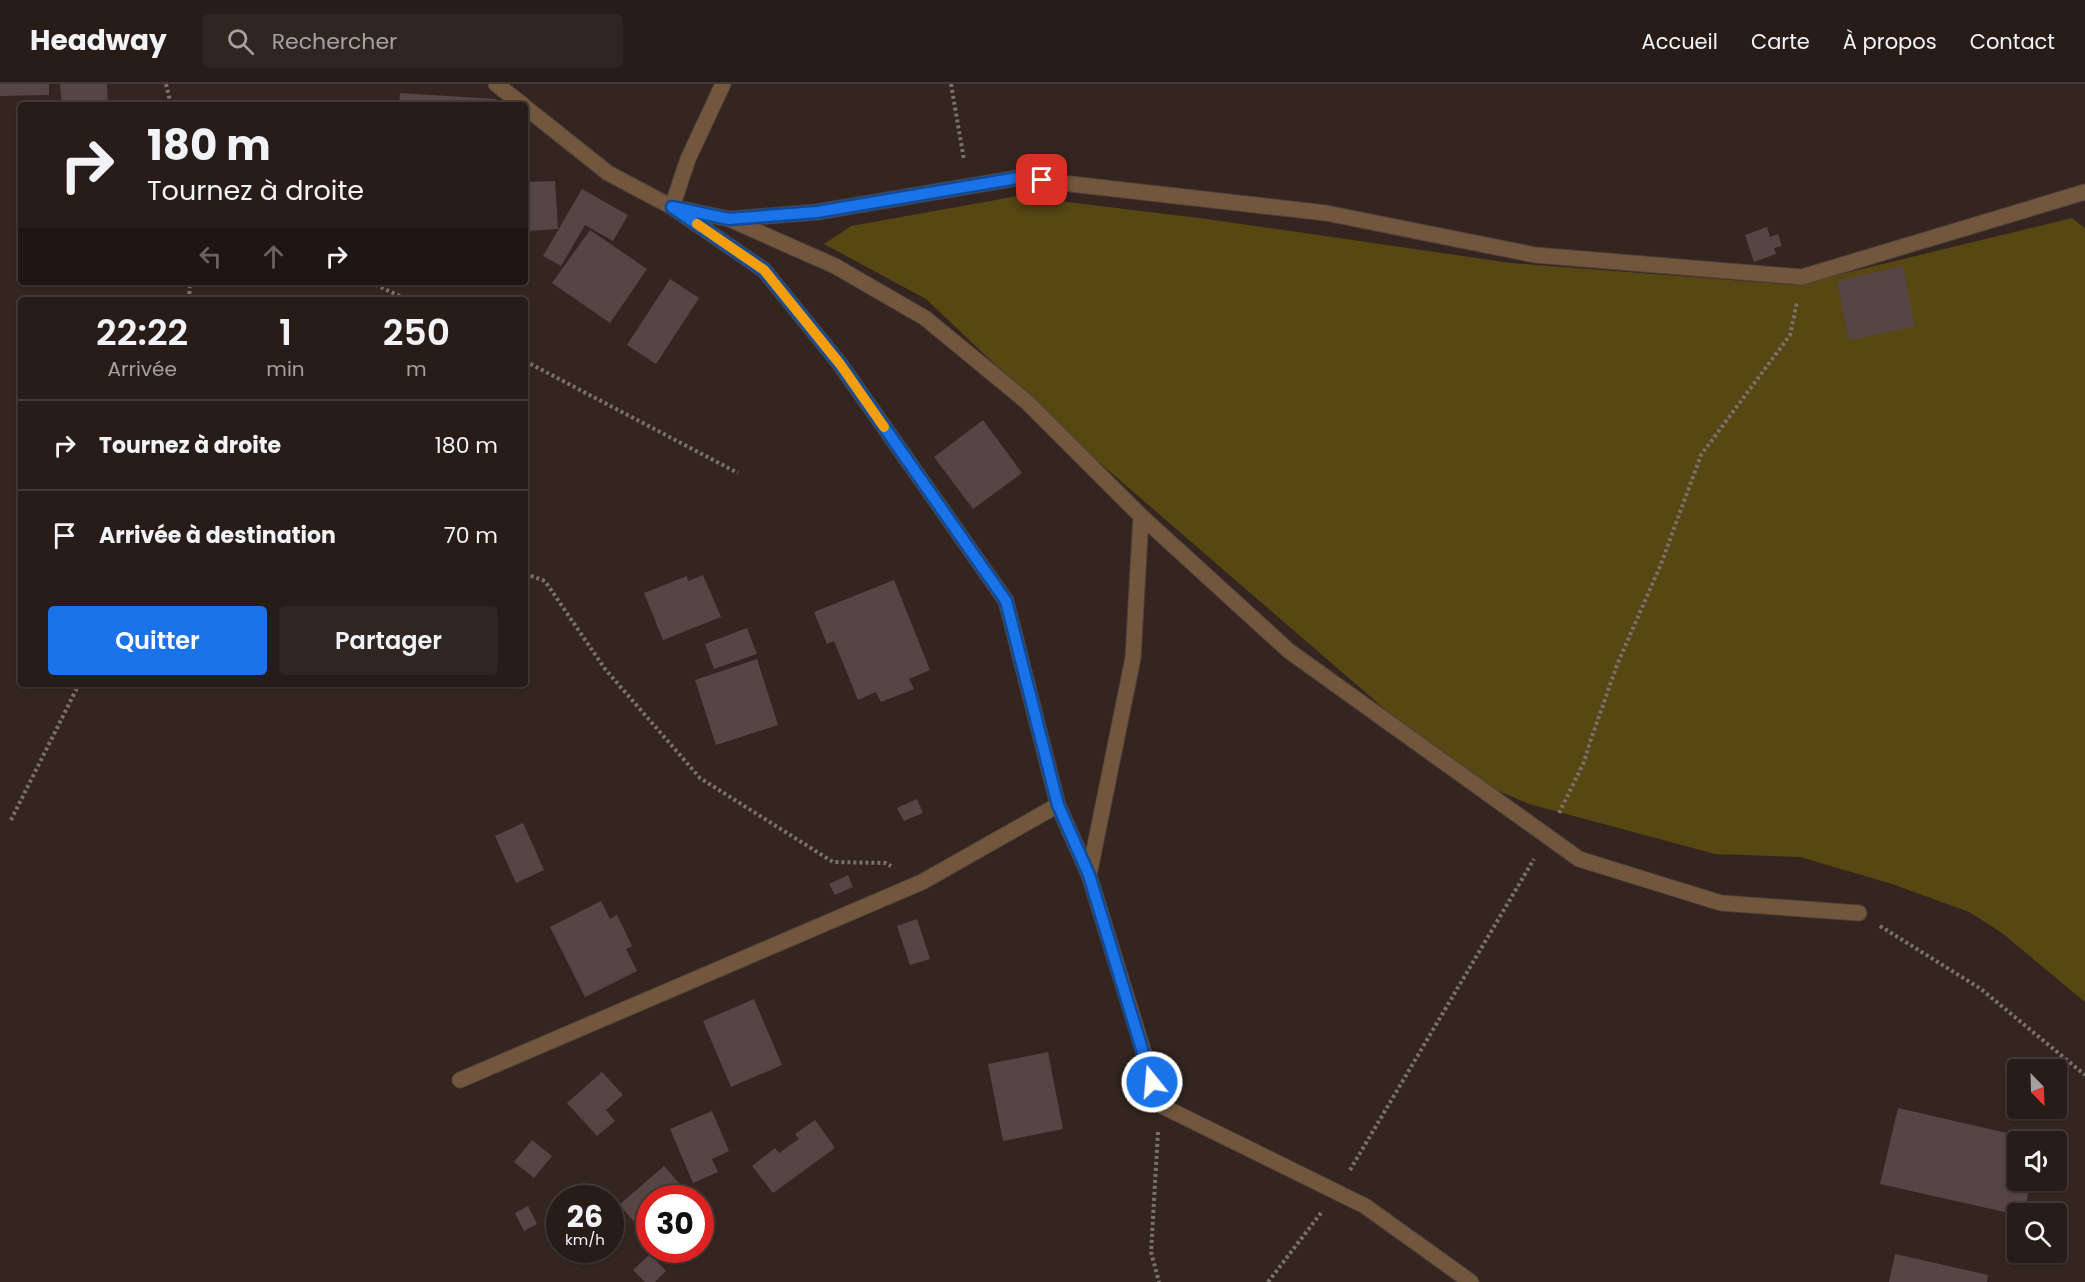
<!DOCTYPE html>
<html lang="fr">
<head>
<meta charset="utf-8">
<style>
	:root { --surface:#271c18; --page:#2f2521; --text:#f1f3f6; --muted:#a4a1a2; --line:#433a37; --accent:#1a73e8 }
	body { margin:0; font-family:Poppins,sans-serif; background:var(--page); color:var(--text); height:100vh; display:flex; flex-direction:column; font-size:22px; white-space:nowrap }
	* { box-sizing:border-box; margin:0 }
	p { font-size:20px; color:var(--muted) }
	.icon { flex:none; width:33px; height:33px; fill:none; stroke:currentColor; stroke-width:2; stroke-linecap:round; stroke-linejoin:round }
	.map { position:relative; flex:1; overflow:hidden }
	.panel { position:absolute; left:18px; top:213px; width:510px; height:390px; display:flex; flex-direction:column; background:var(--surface); border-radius:6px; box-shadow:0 2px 4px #0004,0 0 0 2px var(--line) }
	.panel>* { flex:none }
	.guide { position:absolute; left:18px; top:18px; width:510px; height:183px; border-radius:6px; box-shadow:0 2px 4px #0004,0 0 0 2px var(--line); background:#271c18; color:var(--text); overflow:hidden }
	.needle { width:39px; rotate:157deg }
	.fabs { position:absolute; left:2007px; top:975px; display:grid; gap:12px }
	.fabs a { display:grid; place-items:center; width:60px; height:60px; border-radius:6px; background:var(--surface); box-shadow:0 2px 4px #0004,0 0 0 2px var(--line); font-size:30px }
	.speed { position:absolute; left:546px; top:1101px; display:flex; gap:12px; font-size:30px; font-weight:700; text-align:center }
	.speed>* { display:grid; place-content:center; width:78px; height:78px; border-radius:50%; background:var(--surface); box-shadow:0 2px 4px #0004,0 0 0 2px var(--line); line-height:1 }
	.speed small { font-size:15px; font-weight:400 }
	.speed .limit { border:9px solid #d22; background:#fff; color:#111 }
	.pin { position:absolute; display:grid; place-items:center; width:51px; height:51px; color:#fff; margin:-26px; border-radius:12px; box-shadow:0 3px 9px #0006 }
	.me { position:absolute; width:66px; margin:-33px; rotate:343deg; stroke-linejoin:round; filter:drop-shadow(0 0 4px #0008) }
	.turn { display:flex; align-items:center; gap:21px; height:126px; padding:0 30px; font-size:27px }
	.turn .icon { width:78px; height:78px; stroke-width:2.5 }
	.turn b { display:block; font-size:42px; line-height:51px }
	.lanes { display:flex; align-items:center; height:57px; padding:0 30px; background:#0003; justify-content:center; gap:30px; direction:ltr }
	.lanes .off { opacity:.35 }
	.eta { display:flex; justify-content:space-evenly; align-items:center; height:102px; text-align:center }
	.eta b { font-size:36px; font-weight:600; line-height:42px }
	.cta { display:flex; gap:12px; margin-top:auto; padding:12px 30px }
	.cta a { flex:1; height:69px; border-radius:6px; background:var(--accent); color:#fff; font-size:24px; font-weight:600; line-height:69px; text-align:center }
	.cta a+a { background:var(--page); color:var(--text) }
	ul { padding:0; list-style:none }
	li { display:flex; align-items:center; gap:18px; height:90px; padding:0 30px; border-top:2px solid var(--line) }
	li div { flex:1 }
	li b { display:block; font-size:22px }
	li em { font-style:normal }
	header { display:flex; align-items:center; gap:36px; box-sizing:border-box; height:84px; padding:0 30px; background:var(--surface); border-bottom:2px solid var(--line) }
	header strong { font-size:28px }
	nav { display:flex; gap:33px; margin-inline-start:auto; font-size:21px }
	.search { width:420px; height:54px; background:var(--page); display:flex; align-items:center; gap:15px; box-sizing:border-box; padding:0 21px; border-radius:6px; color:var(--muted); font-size:22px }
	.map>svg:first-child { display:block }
	.green { fill:#564713 }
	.building { fill:#574546 }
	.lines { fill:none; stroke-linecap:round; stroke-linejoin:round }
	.minor-casing { stroke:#4f413c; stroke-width:17 }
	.path { stroke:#7d706c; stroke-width:4; stroke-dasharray:3 3; stroke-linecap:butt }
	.minor { stroke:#72573c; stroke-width:15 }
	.route-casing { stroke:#114b97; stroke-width:15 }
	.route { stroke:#1a73e8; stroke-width:10 }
	.slow { stroke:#f59e0b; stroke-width:10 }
</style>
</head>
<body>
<header>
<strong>Headway</strong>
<div class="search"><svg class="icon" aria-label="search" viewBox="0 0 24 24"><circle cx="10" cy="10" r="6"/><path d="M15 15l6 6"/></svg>Rechercher</div>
<nav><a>Accueil</a><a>Carte</a><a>À propos</a><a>Contact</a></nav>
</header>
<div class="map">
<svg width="2085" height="1198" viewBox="0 0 2085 1198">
	<rect width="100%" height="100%" fill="#342520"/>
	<path class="green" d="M 1018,112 L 1207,135 L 1511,179 L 1796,201 L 2072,134 L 2085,144 L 2085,918 L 2002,849 L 1969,828 L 1892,800 L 1800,773 L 1715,770 L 1529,720 L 1461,691 L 1086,367 L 926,215 L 824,160 L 851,142 Z"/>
	<path class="building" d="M 0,0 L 49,0 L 49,11 L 0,12 Z
		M 60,0 L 107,0 L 108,21 L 62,21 Z
		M 400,9 L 496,15 L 495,21 L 399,21 Z
		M 555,97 L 558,145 L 529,147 L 526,98 Z
		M 582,105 L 628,131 L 613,157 L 585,141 L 561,182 L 543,172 Z
		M 1767,143 L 1770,153 L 1778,150 L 1782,162 L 1774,164 L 1776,170 L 1754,178 L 1745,151 Z
		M 590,146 L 647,185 L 610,239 L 552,199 Z
		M 1903,182 L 1915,242 L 1849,256 L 1837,197 Z
		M 670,195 L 699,214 L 656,280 L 627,261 Z
		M 983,336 L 1022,389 L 973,425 L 934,373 Z
		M 703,491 L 721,533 L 663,556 L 644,509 L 687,492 L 688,497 Z
		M 894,496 L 930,586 L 909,595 L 914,605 L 881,618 L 876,608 L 858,616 L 834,557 L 827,560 L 814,528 Z
		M 747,544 L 757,570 L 714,585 L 705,560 Z
		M 757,575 L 778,641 L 716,661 L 695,596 Z
		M 917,715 L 923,729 L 904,737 L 897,724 Z
		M 523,739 L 544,786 L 516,799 L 495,752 Z
		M 848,791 L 853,803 L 835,811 L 829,800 Z
		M 601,817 L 610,835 L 617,831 L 632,862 L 626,865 L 637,887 L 585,913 L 550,843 Z
		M 917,835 L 930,875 L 910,881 L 897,842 Z
		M 754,915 L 782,981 L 731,1003 L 703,937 Z
		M 1048,968 L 1063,1045 L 1003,1057 L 988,980 Z
		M 602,988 L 623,1011 L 606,1026 L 615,1037 L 597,1052 L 567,1019 Z
		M 1898,1024 L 2042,1057 L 2018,1058 L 2018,1096 L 2031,1096 L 2024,1130 L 2018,1131 L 1880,1100 Z
		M 712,1027 L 729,1067 L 712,1075 L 718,1088 L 693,1099 L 670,1045 Z
		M 815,1036 L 835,1064 L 773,1109 L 752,1082 L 775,1064 L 779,1069 L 799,1055 L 795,1050 Z
		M 532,1056 L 552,1072 L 534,1094 L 514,1078 Z
		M 664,1082 L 692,1114 L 650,1114 L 650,1155 L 619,1121 Z
		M 528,1122 L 537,1140 L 524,1147 L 515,1129 Z
		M 700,1124 L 712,1137 L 700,1147 Z
		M 659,1166 L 680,1166 L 668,1176 Z
		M 650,1170 L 666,1187 L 655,1198 L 645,1198 L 633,1186 Z
		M 1895,1170 L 1988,1191 L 1987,1198 L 1889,1198 Z"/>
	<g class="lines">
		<g class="minor-casing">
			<path id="minor" d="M 496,0 L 523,21
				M 525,23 L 608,89 L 672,123 L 764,186 L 840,280 L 1006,517 L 1058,721 L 1089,791
				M 672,123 L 729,135 L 835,182 L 925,234 L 1027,318 L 1141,432 L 1289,567 L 1579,775 L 1721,819 L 1859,829
				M 672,123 L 688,75 L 723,0
				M 731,135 L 817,128 L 1018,94 L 1326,129 L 1535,171 L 1802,193 L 2085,108
				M 1141,432 L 1133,574 L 1089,791 L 1160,1021 L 1365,1122 L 1471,1198
				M 460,996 L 922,798 L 1058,721"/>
		</g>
		<path class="path" d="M 166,0 L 171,21
			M 951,0 L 964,76
			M 370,198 L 408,216
			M 189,216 L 190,198
			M 525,277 L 738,389
			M 525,490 L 545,497 L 605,585 L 700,694 L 833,778 L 886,779 L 891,782
			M 1559,729 L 1584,678 L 1590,658 L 1617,581 L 1661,480 L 1701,371 L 1790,251 L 1797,218
			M 11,736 L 79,600
			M 1880,842 L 1981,905 L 2085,991
			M 1158,1048 L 1151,1168 L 1159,1198
			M 1350,1086 L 1534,775
			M 1268,1198 L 1321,1129"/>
		<use href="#minor" class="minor"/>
	</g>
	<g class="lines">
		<g class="route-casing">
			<path id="route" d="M 1042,96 L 1018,94 L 817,128 L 729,135 L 672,123 L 764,186 L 840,280 L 1006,517 L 1058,721 L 1089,791 L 1152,998"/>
		</g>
		<use href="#route" class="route"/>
		<path class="slow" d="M 697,140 L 764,186 L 840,280 L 884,343"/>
	</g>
</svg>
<div class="fabs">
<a><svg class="needle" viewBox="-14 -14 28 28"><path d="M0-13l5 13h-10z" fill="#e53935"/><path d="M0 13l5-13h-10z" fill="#a4a1a2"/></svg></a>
<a><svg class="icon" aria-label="sound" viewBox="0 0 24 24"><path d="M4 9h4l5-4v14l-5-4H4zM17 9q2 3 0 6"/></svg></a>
<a><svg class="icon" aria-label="search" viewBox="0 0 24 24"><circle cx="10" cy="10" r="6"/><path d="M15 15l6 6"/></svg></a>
</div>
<div class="speed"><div>26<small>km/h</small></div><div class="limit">30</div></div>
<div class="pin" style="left:1042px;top:96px;background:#d93025"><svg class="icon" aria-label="arrive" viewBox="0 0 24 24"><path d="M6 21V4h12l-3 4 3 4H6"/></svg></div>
<svg class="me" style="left:1152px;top:998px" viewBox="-20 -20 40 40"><circle r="17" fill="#1a73e8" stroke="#fff" stroke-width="3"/><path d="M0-11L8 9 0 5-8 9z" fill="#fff"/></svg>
<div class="guide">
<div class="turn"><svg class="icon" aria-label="right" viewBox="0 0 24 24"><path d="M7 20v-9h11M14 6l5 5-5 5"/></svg><div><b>180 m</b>Tournez à droite</div></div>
<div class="lanes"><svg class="icon off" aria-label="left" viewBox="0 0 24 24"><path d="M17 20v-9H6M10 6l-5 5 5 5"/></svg><svg class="icon off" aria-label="ahead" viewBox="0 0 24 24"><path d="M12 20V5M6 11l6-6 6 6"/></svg><svg class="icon" aria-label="right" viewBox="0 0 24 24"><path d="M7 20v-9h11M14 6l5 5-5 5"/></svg></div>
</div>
<section class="panel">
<div class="eta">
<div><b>22:22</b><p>Arrivée</p></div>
<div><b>1</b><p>min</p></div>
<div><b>250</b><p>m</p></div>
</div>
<ul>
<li><svg class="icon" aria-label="right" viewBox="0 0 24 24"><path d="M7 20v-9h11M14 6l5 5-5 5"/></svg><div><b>Tournez à droite</b></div><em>180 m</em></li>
<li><svg class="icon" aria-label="arrive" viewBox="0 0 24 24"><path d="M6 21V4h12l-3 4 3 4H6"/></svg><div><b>Arrivée à destination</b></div><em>70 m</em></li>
</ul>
<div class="cta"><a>Quitter</a><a>Partager</a></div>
</section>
</div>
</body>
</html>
